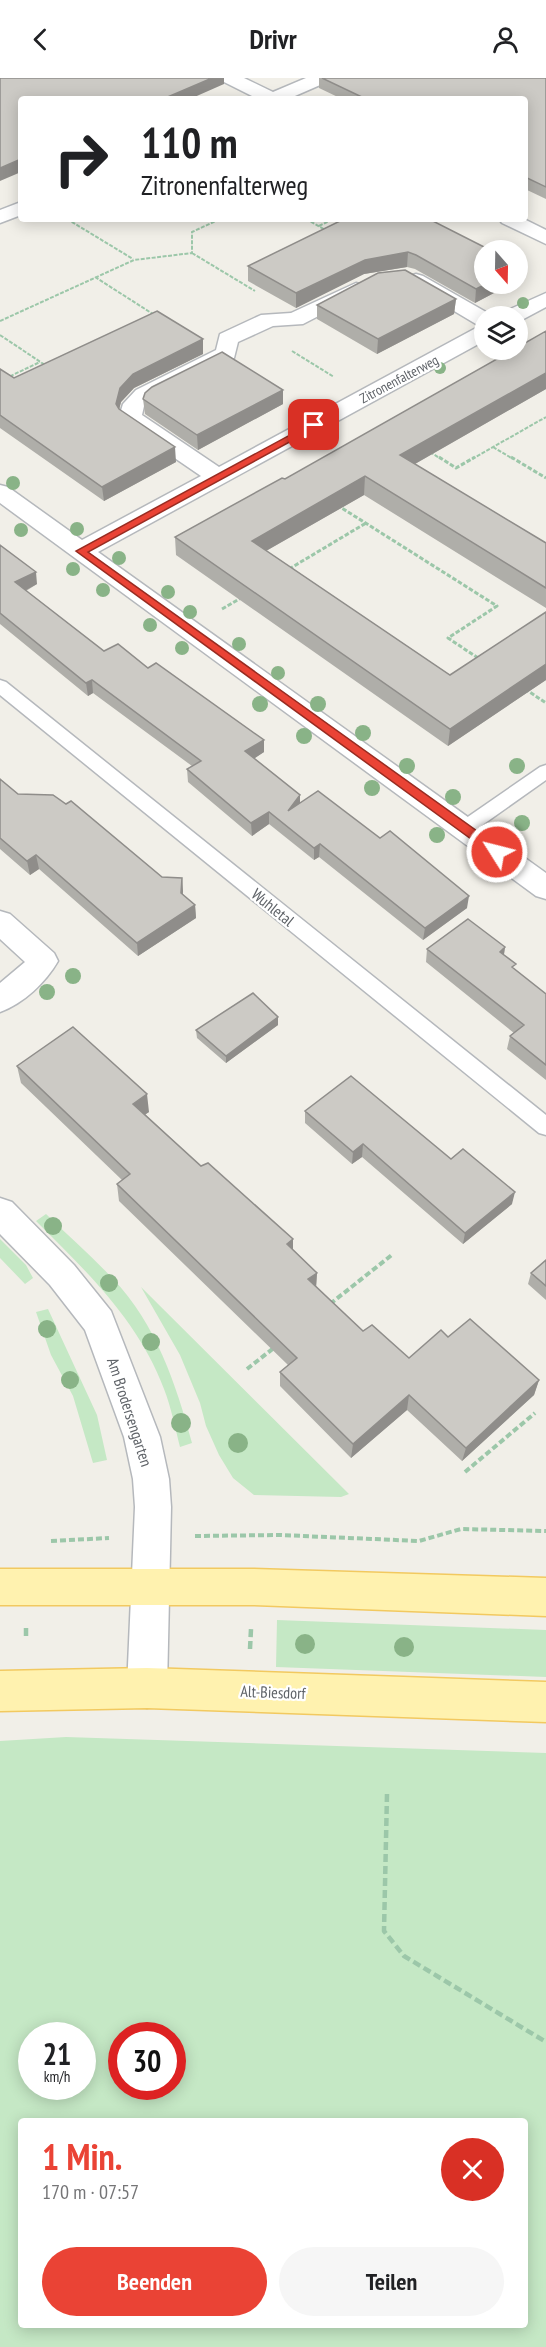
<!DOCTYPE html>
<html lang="de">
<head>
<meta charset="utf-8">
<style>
	:root { --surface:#fff; --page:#f6f6f6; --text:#202124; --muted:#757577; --accent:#ea4335 }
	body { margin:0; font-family:"PT Sans Narrow",sans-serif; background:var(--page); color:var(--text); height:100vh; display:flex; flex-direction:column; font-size:22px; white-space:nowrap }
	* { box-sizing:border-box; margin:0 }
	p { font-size:20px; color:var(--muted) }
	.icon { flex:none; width:33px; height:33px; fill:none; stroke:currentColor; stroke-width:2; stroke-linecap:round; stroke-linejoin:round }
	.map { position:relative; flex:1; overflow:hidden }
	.side { position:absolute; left:18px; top:2040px; width:510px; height:210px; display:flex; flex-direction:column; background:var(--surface); border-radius:6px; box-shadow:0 3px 15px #0003 }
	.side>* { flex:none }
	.top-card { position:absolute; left:18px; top:18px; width:510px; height:126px; border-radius:6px; box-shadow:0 3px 15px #0003; background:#fff; color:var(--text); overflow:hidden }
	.needle { width:39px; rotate:160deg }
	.tools { position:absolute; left:474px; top:162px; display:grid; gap:12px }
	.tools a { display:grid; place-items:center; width:54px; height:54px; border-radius:50%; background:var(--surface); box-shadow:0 3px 15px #0003; font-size:30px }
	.speed { position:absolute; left:18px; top:1944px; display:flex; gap:12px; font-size:30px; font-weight:700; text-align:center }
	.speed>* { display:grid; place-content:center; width:78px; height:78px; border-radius:50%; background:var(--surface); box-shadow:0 3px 15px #0003; line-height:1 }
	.speed small { font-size:15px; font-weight:400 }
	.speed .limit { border:9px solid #d22; background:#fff; color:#111 }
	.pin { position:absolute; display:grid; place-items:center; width:51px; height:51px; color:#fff; margin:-26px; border-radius:12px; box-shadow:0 3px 9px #0006 }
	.me { position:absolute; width:66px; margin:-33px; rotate:306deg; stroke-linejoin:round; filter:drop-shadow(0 0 4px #0008) }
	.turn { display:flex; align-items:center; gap:21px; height:126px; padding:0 24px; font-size:27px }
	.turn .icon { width:78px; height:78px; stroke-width:2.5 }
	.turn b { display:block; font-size:42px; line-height:51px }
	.round { display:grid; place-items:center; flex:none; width:63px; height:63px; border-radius:32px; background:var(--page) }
	.overview { display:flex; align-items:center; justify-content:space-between; height:102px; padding:0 24px }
	h1 { font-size:36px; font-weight:700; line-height:45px; color:var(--accent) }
	.primary-button { display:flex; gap:12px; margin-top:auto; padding:12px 24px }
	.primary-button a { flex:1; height:69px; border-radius:36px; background:var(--accent); color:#fff; font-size:24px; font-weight:700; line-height:69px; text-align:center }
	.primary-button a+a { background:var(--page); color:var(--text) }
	header { display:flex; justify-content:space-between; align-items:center; height:78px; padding:0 24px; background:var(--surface); font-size:27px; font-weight:700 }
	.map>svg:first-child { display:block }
	.green { fill:#c5e8c5; fill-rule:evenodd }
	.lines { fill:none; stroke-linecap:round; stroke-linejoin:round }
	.service-casing { stroke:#b5b8bc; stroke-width:3 }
	.minor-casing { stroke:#b5b8bc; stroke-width:3 }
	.primary-casing { stroke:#f2c960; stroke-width:3 }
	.path-far3 { stroke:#9cc7a9; stroke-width:2; stroke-dasharray:4 1.5; stroke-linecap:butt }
	.path-far2 { stroke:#9cc7a9; stroke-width:3; stroke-dasharray:4.5 2; stroke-linecap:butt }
	.path-far1 { stroke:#9cc7a9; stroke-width:4; stroke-dasharray:6 3; stroke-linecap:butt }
	.path { stroke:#9cc7a9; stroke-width:4.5; stroke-dasharray:8 4; stroke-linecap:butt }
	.service { fill:#fff; fill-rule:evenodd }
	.minor { fill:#fff; fill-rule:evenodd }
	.primary { fill:#fff2af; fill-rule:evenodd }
	.tree { fill:#89b387 }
	.wall { fill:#afaea9 }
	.shaded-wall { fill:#8f8d8a }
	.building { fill:#cccac5; stroke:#8f8d8a; stroke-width:1.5 }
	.route { fill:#ea4335; stroke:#982c22; stroke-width:1.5 }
	.labels { text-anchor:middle; stroke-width:4.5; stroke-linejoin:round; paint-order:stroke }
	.far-street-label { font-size:14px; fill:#5f6368; stroke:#fff }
	.street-label { font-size:16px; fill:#5f6368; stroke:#fff }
</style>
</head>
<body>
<header><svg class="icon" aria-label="back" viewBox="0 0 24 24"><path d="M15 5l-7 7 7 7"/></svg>Drivr<svg class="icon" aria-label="person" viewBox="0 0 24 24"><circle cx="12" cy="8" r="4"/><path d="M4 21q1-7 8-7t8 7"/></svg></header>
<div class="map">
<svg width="546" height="2269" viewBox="0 0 546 2269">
	<rect width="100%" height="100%" fill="#f1efe8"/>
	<path class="green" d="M 46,1136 C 68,1158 92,1178 113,1201 C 156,1246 176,1306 192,1365 L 180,1369 C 175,1349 171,1329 164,1311 C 138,1242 87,1194 36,1143 Z
		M 0,1161 L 26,1187 L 33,1200 L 25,1206 L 0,1180 Z
		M 141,1209 L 349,1416 L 341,1419 L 254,1417 L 233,1400 L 219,1377 L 206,1348 L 200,1325 L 180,1277 Z
		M 48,1231 L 97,1337 L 107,1382 L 93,1385 L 73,1318 L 51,1277 L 36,1234 Z
		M 277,1542 L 546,1552 L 546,1599 L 276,1589 Z
		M 66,1659 L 546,1675 L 546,2269 L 0,2269 L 0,1663 ZM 32,1958 L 82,1958 L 82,2008 L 32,2008 ZM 122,1958 L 172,1958 L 172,2008 L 122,2008 ZM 21,2043 L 525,2043 L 525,2247 L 21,2247 Z"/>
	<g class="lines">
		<g class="service-casing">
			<path id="service" d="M 0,602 L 6,604 L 546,1037 L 546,1057 L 539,1055 L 0,617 Z
				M 546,687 L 546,702 L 471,755 L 465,756 L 459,755 L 456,750 L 459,745 L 540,689 Z"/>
		</g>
		<g class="minor-casing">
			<path id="minor" d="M 221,0 L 244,0 L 273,14 L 306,0 L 330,0 L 327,4 L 288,21 L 258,21 L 224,4 Z
				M 21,124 L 21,137 L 0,145 L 0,132 Z
				M 499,141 L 524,141 L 546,152 L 546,166 L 502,145 Z
				M 416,196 L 423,198 L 493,238 L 484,238 L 484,247 L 476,246 L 409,206 L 406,202 L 409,198 Z
				M 356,205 L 363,207 L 366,211 L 363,215 L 303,246 L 273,248 L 238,264 L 234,280 L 152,322 L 144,328 L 142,337 L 219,389 L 476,250 L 484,249 L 484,263 L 98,474 L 546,795 L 546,821 L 536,818 L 0,425 L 0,407 L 8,409 L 82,462 L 201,398 L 122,344 L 119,339 L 123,326 L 136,312 L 216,272 L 220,256 L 261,237 L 291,235 Z
				M 546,215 L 546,229 L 518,244 L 518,238 L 503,238 L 506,233 Z
				M 0,833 L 10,836 L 54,875 L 58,883 C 46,904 23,926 0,934 L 0,905 L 25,884 L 0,861 Z
				M 0,1120 L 12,1124 L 74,1187 L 111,1233 L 160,1359 L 169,1401 L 171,1429 L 167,1610 L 161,1624 L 147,1630 L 133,1624 L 127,1610 L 135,1429 L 133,1401 L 124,1359 L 85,1252 L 50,1207 L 0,1156 Z"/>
		</g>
		<g class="primary-casing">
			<path id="primary" d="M 0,1491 L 253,1491 L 546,1500 L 546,1538 L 253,1527 L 0,1527 Z
				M 147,1590 L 546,1604 L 546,1644 L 147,1630 L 0,1633 L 0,1593 Z"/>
		</g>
		<path class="path-far3" d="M 67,141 L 133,181
			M 306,141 L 327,153
			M 319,148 L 333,141
			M 192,175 L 255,213
			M 95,199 L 156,238
			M 0,243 L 134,182 L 192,175 L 192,154 L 220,141
			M 0,257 L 48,289
			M 292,273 L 334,299
			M 0,303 L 40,284
			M 493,369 L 513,381
			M 430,374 L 441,381
			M 472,381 L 546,339"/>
		<path class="path-far2" d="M 439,379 L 456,390 L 475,379
			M 511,379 L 546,400
			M 337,427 L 497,528 L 448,560 L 481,582
			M 289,491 L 366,445
			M 222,531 L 241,520
			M 525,611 L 546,625"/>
		<path class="path-far1" d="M 330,1226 L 393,1176
			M 247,1291 L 275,1269
			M 465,1394 L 535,1335
			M 195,1458 L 280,1457 L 419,1463 L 461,1451 L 546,1453
			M 51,1463 L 109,1460"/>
		<path class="path" d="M 26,1550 L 26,1560
			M 250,1571 L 251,1551
			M 387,1716 L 384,1853 L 404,1878 L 546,1964"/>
		<use href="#service" class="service"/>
		<use href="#minor" class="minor"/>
		<use href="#primary" class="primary"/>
	</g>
	<g class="tree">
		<circle cx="523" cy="225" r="6"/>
		<circle cx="440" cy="290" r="6"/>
		<circle cx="13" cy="405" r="7"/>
		<circle cx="77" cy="451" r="7"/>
		<circle cx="21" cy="452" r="7"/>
		<circle cx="119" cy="480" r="7"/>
		<circle cx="73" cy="491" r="7"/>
		<circle cx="103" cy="512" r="7"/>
		<circle cx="168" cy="514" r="7"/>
		<circle cx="190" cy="534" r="7"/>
		<circle cx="150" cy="547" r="7"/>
		<circle cx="239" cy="566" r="7"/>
		<circle cx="182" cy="570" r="7"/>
		<circle cx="278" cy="595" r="7"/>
		<circle cx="260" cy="626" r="8"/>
		<circle cx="318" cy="626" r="8"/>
		<circle cx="363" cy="655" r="8"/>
		<circle cx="304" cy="658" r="8"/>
		<circle cx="407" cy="688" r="8"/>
		<circle cx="517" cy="688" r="8"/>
		<circle cx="372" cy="710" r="8"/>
		<circle cx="453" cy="719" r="8"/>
		<circle cx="522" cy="745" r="8"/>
		<circle cx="437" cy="757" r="8"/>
		<circle cx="504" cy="757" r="8"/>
		<circle cx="491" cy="795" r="8"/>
		<circle cx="73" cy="898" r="8"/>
		<circle cx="47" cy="914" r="8"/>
		<circle cx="53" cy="1148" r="9"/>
		<circle cx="109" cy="1205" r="9"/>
		<circle cx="47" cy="1251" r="9"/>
		<circle cx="151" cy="1264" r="9"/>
		<circle cx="70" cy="1302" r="9"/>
		<circle cx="181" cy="1345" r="10"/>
		<circle cx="238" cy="1365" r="10"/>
		<circle cx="305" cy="1566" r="10"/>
		<circle cx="404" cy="1569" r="10"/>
	</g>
	<path class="wall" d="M 319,0 L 546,0 L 546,121 L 525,111 L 525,21 L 342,21 L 319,10 Z
		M 344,141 L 484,206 L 511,206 L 475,225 L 415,191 L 407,189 L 364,196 L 296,230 L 248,203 L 248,188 Z
		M 456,221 L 454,236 L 377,276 L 317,241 L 317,227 Z
		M 546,253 L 546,311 L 415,386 L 546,465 L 546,530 L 364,417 L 266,473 L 450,597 L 546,534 L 546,602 L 448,668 L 176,477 L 175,459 L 285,401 Z
		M 203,261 L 203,276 L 134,310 L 121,324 L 119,331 L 176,384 L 104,423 L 0,350 L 0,291 L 14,300 Z
		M 283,312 L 283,326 L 198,372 L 145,336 L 143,321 Z
		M 0,467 L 37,506 L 26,513 L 104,573 L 148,590 L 264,674 L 254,680 L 300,717 L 300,725 L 467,830 L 423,862 L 319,779 L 314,782 L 269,746 L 252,758 L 188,704 L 187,691 L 192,688 L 93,615 L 88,618 L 0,546 Z
		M 0,701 L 18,716 L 162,799 L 182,800 L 183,817 L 195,827 L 196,840 L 138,878 L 39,791 L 30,797 L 0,771 Z
		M 505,869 L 504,877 L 515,892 L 546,916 L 546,1002 L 507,971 L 510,958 L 514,955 L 426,884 L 427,871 Z
		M 278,939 L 278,947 L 226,985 L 197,960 L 196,952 Z
		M 17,988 L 149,1034 L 145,1036 L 201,1088 L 293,1161 L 293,1172 L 317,1195 L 316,1209 L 363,1253 L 409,1280 L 448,1259 L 539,1302 L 534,1317 L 462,1383 L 407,1332 L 351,1380 L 280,1308 L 280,1294 L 288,1287 L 119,1123 L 117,1106 L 122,1102 L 21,1005 Z
		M 305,1033 L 451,1081 L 512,1126 L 463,1166 L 362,1079 L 352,1086 L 305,1045 Z
		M 546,1182 L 546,1222 L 528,1206 L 531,1195 Z"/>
	<path class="shaded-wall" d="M 212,0 L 224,0 L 224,6 L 190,21 L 163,21 Z
		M 21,81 L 21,94 L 0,103 L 0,90 Z
		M 408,174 L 407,189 L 364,196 L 296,230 L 296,215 L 365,182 Z
		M 486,206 L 511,206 L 475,225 L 476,211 Z
		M 456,221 L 454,236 L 377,276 L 378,261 Z
		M 203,261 L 203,276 L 134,310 L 121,324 L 117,340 L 116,326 L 120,310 L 133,296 Z
		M 546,295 L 546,311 L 399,395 L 400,377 Z
		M 283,312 L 283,326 L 198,372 L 197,357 Z
		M 175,369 L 176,384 L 104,423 L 102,409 Z
		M 365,398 L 364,417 L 252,481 L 252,463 Z
		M 36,494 L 37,506 L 17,517 L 15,504 Z
		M 546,586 L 546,602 L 448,668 L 450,651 Z
		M 92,602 L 93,615 L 88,618 L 86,605 Z
		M 264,662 L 264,674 L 246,686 L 245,673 Z
		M 300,717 L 300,729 L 288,733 Z
		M 269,734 L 269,746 L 252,758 L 251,745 Z
		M 320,766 L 319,779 L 314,782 L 314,770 Z
		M 36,777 L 39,791 L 30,797 L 27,783 Z
		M 182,800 L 183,813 L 182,828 L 181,815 Z
		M 469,818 L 467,830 L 423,862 L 425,850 Z
		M 195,827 L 196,840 L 138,878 L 137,865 Z
		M 505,869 L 503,882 L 500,874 Z
		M 278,939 L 278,947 L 226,985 L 226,978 Z
		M 147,1016 L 149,1034 L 136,1043 L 133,1026 Z
		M 363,1066 L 362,1079 L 352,1086 L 353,1074 Z
		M 515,1114 L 512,1126 L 463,1166 L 465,1155 Z
		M 293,1161 L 293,1177 L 287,1166 Z
		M 317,1195 L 316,1210 L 308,1201 Z
		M 539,1302 L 534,1317 L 462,1383 L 466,1370 Z
		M 409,1317 L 407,1332 L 351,1380 L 353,1366 Z"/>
	<path class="building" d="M 0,0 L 212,0 L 163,21 L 21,21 L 21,81 L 0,90 Z
		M 322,0 L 546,0 L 546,109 L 525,99 L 525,21 L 366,21 Z
		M 344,141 L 429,141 L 490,172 L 484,172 L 484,206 L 486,206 L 476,211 L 416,177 L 408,174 L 365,182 L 296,215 L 248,188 Z
		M 405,192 L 456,221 L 378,261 L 317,227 L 378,195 Z
		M 157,233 L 203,261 L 133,296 L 120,310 L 116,326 L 119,331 L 175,369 L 102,409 L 0,337 L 0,291 L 14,300 Z
		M 546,253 L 546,295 L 400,377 L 546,465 L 546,510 L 365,398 L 252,463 L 450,597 L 546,534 L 546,586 L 450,651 L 175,459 L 282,400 L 285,401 L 513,272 L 518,272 L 518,269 Z
		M 222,274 L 283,312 L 197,357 L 143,321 L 145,315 L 152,309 Z
		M 0,467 L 36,494 L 15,504 L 104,573 L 118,566 L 148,590 L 156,585 L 264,662 L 245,673 L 300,717 L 288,733 L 318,713 L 380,760 L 390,753 L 469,818 L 425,850 L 320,766 L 314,770 L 269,734 L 251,745 L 187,691 L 201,683 L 92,602 L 86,605 L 0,535 Z
		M 0,701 L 18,716 L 53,717 L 66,726 L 71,723 L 162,799 L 182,800 L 181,815 L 195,827 L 137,865 L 36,777 L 27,783 L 0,760 Z
		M 468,841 L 505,869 L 500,874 L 516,886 L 512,889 L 546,916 L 546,987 L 510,958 L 524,947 L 427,871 Z
		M 253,915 L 278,939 L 226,978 L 196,952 Z
		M 73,949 L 147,1016 L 133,1026 L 201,1088 L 208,1085 L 293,1161 L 287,1166 L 317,1195 L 308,1201 L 363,1253 L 372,1247 L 409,1280 L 441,1252 L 448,1259 L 470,1241 L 539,1302 L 466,1370 L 409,1317 L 353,1366 L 280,1294 L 297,1280 L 117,1106 L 130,1096 L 17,988 Z
		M 351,998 L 451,1081 L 463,1071 L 515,1114 L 465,1155 L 363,1066 L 353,1074 L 305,1033 Z
		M 546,1182 L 546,1208 L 531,1195 Z"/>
	<path class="route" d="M 314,344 L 317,345 L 317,349 L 88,474 L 502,771 L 502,777 L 493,777 L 76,473 Z"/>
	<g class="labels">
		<g class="far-street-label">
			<text transform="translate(399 301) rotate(-28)" y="5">Zitronenfalterweg</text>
		</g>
		<g class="street-label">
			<text transform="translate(273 829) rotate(39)" y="6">Wuhletal</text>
			<text transform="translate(130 1334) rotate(72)" y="6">Am Brodersengarten</text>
			<text transform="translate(273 1614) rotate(2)" y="6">Alt-Biesdorf</text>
		</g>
	</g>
</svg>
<div class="tools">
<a><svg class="needle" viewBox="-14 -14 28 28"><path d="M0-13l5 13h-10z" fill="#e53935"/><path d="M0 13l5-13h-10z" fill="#757577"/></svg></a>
<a><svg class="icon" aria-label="layers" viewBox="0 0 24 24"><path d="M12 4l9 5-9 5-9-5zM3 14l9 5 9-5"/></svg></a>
</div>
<div class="speed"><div>21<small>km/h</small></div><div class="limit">30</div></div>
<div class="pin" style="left:314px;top:347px;background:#d93025"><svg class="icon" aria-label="arrive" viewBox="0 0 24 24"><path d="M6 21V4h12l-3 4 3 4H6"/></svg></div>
<svg class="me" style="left:497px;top:774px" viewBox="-20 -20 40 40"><circle r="17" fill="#ea4335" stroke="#fff" stroke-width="3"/><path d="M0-11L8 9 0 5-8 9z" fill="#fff"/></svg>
<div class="top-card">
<div class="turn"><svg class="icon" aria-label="right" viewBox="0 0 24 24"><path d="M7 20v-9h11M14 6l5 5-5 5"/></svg><div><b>110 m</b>Zitronenfalterweg</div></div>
</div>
<section class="side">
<div class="overview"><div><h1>1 Min.</h1><p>170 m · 07:57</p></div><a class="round" style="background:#d93025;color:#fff"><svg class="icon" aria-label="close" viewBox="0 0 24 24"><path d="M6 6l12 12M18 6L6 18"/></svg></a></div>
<div class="primary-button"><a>Beenden</a><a>Teilen</a></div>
</section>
</div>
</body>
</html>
